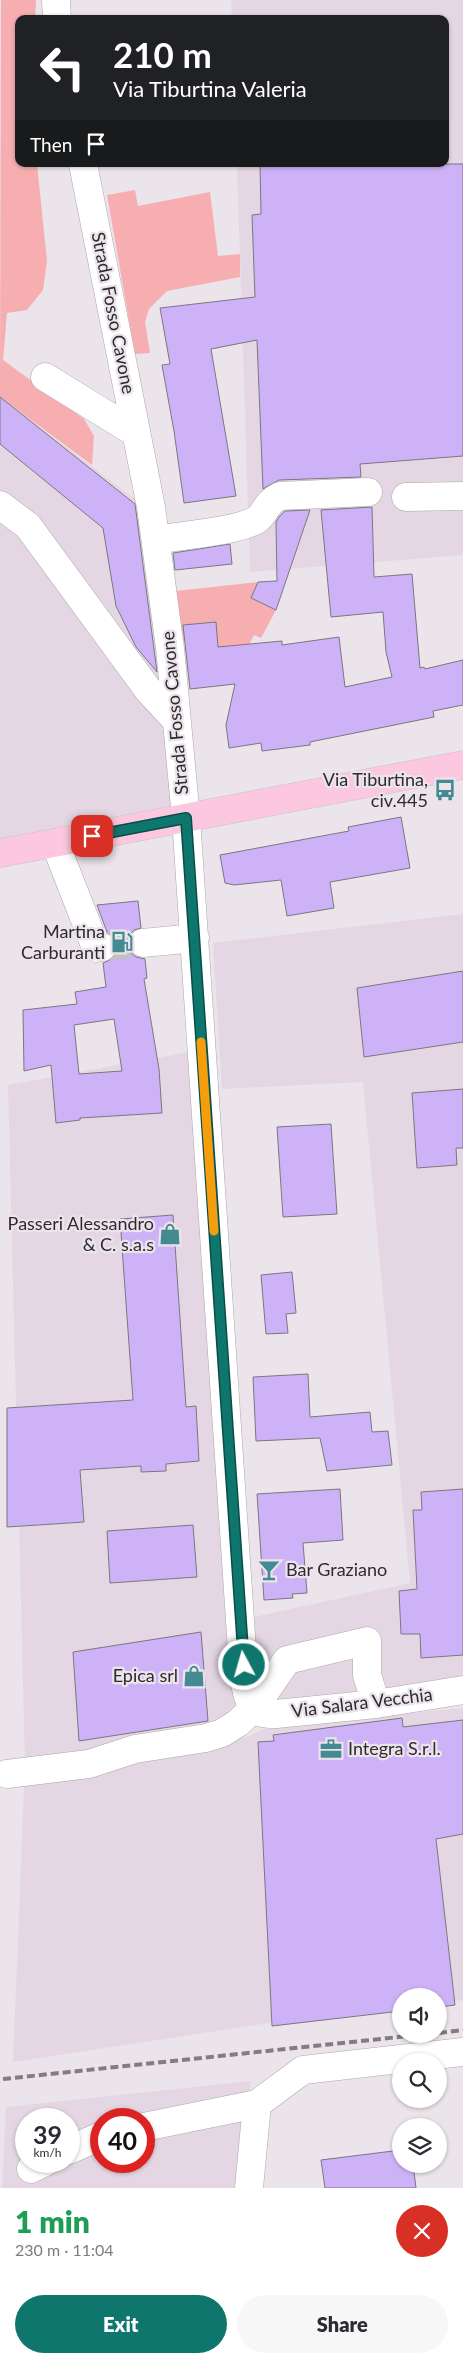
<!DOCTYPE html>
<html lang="en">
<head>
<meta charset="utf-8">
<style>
	:root { --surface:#fff; --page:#f7f7f7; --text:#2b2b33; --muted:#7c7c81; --accent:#0f766e }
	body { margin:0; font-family:Lato,sans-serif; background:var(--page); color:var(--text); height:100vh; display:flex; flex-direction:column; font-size:19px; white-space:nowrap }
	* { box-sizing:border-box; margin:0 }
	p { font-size:16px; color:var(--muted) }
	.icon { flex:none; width:28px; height:28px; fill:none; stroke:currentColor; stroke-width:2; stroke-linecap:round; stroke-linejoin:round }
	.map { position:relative; height:2188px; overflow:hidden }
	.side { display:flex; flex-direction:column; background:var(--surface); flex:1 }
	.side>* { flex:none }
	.top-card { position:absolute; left:15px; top:15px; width:434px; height:152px; border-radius:10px; box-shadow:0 1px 4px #0004; background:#202124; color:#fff; overflow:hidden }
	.buttons { position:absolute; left:392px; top:1988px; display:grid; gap:10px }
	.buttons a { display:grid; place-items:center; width:55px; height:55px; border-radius:50%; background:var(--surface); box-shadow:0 1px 4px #0004; font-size:25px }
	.speed { position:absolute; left:15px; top:2108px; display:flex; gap:10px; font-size:25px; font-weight:700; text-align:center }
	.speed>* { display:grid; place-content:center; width:65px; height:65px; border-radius:50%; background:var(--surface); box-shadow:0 1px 4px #0004; line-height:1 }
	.speed small { font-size:12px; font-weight:400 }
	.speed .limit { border:8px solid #d22; background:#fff; color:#111 }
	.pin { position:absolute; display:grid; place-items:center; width:42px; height:42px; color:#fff; margin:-21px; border-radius:10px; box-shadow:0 2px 8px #0006 }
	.me { position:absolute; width:55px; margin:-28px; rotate:354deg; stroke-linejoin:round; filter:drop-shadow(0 0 4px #0008) }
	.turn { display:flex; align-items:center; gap:18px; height:105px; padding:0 15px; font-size:22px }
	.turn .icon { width:65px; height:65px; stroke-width:2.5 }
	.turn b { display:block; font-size:35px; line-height:42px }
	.then { display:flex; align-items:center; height:48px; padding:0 15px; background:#0003; gap:10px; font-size:19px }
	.round { display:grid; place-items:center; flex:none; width:52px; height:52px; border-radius:26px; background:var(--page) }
	.summary { display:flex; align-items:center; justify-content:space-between; height:85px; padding:0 15px }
	h1 { font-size:30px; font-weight:800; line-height:38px; color:#1e9e55 }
	.action { display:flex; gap:10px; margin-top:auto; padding:10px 15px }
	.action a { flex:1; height:58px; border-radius:30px; background:var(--accent); color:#fff; font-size:20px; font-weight:800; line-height:58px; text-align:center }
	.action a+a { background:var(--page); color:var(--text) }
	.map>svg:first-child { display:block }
	.built { fill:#e4d7e3; fill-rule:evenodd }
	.green { fill:#f6aeb1 }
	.building { fill:#ceb2f8; stroke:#7a777f; fill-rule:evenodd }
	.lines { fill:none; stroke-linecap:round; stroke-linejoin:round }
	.minor-tunnel { stroke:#c5bfc5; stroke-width:28; stroke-dasharray:28 14; stroke-linecap:butt }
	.minor-casing { stroke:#ada6ac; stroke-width:29 }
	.major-casing { stroke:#c4c4c4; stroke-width:29 }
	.minor { stroke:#fff; stroke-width:28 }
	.major { stroke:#fcc8df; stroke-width:28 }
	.rail { stroke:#827d82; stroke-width:4; stroke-dasharray:8 4; stroke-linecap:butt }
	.route-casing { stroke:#0a4d48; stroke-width:12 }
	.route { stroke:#0f766e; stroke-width:9 }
	.slow { stroke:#f59e0b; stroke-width:9 }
	.labels { text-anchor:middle; stroke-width:4.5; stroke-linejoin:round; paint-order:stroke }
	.street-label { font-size:18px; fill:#2e2b2e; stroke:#ebe4eb }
	.poi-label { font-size:18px; fill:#2e2b2e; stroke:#ebe4eb; text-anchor:end }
</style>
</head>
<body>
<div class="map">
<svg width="463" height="2188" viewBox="0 0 463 2188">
	<rect width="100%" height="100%" fill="#ebe4eb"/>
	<path class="built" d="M 231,0 L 463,0 L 463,555 L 250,572 L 237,164 L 445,164 L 445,19 L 232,19 Z
		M 0,397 L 144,506 L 172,808 L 0,840 Z
		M 463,914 L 463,1684 L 287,1706 L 260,1690 L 254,1617 L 410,1583 L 363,1082 L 222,1089 L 213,943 Z
		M 189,1052 L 242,1739 L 270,1726 L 463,1708 L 463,2000 L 439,2003 L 439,1996 L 401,1996 L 401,2007 L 276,2022 L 13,2062 L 25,1764 L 8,1085 Z
		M 251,2081 L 241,2188 L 2,2188 L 6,2107 ZM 26,2119 L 69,2119 L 69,2161 L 26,2161 ZM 101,2119 L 144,2119 L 144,2161 L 101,2161 Z"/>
	<path class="green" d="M 1,0 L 36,0 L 35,19 L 19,19 L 19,164 L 37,164 L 47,261 L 43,290 L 27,310 L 7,313 L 3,360 L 84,419 L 94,436 L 92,465 L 0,397 Z
		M 135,190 L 138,206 L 210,192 L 218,256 L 240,254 L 240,277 L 167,291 L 149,309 L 145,322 L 150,353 L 135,354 L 107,195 Z
		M 258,582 L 251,598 L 276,610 L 261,638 L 254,635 L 232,679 L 221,675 L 217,637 L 182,640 L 176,591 Z"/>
	<path class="building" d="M 260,164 L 463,164 L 463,456 L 360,464 L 361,477 L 279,480 L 263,489 L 257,340 L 211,349 L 236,496 L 184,503 L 174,431 L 162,365 L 170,364 L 160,308 L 255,297 L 252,215 L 261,214 Z
		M 0,397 L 135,504 L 157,672 L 136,647 L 116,606 L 103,528 L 0,444 Z
		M 372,507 L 374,577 L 412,574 L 420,668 L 424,667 L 425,669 L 463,660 L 463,705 L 433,711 L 434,717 L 310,742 L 310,745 L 262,751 L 261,743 L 229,748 L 226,725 L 235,684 L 190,689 L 183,625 L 216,622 L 218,647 L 282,641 L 282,645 L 339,637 L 345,687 L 392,677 L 386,652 L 383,612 L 331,617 L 321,510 Z
		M 310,510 L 276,610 L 251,598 L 258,582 L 277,581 L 276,522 L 279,517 L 285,511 Z
		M 230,544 L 232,564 L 175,570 L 173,553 Z
		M 401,817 L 410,868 L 330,882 L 334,908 L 287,916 L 281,880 L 234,885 L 225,883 L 220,855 L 349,831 L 348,827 Z
		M 138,901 L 141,928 L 134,930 L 129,936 L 128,945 L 130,952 L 136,957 L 145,959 L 147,978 L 144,979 L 159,1069 L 162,1113 L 80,1118 L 80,1120 L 56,1123 L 51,1065 L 24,1071 L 23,1010 L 77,1004 L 75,992 L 106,987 L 103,963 L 112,959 L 116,953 L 117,945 L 114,937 L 107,932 L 97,905 ZM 114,1019 L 122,1071 L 79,1074 L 74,1025 Z
		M 463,971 L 463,1042 L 364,1057 L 357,988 Z
		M 463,1089 L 463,1148 L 456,1148 L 457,1165 L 417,1168 L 412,1093 Z
		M 331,1124 L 337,1214 L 283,1217 L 277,1127 Z
		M 173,1215 L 186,1407 L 196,1406 L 199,1461 L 166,1464 L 166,1471 L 141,1472 L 141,1466 L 80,1470 L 84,1522 L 7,1527 L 7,1408 L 133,1400 L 120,1219 Z
		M 292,1272 L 296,1313 L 286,1314 L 288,1333 L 266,1334 L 261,1275 Z
		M 308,1374 L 310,1417 L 370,1412 L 372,1432 L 388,1431 L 392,1465 L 327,1471 L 320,1438 L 256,1441 L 253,1377 Z
		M 340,1489 L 343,1540 L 303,1543 L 307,1593 L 292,1594 L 293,1598 L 264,1600 L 257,1494 Z
		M 463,1489 L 463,1655 L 421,1658 L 420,1634 L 401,1634 L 399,1591 L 417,1589 L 413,1510 L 422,1510 L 421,1492 Z
		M 193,1525 L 197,1577 L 110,1583 L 107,1531 Z
		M 201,1632 L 208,1721 L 79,1741 L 73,1652 Z
		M 402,1718 L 403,1727 L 463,1720 L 463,1834 L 436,1839 L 455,2005 L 439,2007 L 439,1996 L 401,1996 L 401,2011 L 272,2026 L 258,1742 L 274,1741 L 273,1735 Z
		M 401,2150 L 401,2164 L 413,2164 L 416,2188 L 325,2188 L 321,2160 Z"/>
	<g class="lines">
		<path class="minor-tunnel" d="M 102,947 L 143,943"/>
		<g class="minor-casing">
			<path id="minor" d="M 56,0 L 57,19
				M 83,164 L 151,507 L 170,648 L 186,818 L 242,1650 C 244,1666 243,1706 260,1712 C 264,1714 271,1714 276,1714 L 376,1704 L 463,1690
				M 45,377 L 136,433
				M 406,497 L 463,496
				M 0,505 L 28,526 L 149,691 L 176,720
				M 156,540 C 182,535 235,532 256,520 C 266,514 264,504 280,496 L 368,492
				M 55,843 L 96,948 L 102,947
				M 143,943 L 195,938
				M 7,1774 L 89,1764 L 135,1749 L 206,1738 L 222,1733 L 238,1723 L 254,1708 L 287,1660 L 367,1641 L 367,1675 L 376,1704
				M 144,2127 L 257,2104 L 303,2070 L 463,2052
				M 69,2150 L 101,2136
				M 31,2169 L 47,2161
				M 249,2188 L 257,2104"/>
		</g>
		<g class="major-casing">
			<path id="major" d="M 1,853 L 463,765"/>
		</g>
		<use href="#minor" class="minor"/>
		<use href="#major" class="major"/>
		<path class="rail" d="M 439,2033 L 463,2030
			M 3,2079 L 427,2034"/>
	</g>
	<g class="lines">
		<g class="route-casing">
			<path id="route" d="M 92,836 L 186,818 L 244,1665"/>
		</g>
		<use href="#route" class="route"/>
		<path class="slow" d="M 201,1042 L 214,1231"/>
	</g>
	<defs>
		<g id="bus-bare" transform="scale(1.725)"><path d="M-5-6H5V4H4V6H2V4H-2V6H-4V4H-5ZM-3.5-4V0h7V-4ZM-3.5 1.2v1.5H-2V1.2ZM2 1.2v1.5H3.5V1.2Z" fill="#438a92" stroke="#ebe4eb" stroke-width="2.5" paint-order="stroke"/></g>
		<g id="fuel-bare" transform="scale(1.725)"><path d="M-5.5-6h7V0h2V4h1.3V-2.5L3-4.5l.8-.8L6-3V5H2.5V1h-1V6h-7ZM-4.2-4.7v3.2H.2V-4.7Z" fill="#438a92" stroke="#ebe4eb" stroke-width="2.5" paint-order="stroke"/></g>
		<g id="shop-bare" transform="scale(1.725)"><path d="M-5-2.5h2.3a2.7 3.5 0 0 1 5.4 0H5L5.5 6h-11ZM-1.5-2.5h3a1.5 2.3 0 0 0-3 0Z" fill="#438a92" stroke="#ebe4eb" stroke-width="2.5" paint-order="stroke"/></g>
		<g id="bar-bare" transform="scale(1.725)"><path d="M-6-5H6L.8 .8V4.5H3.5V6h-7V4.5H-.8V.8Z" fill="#438a92" stroke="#ebe4eb" stroke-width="2.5" paint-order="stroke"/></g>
		<g id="office-bare" transform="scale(1.725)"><path d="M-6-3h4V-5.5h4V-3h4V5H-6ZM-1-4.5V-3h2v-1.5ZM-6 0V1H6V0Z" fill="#438a92" stroke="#ebe4eb" stroke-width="2.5" paint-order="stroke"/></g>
	</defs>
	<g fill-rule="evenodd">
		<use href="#bus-bare" x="445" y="790"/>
		<use href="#fuel-bare" x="122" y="942"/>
		<use href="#shop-bare" x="170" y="1234"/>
		<use href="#bar-bare" x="269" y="1570"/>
		<use href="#shop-bare" x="194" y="1676"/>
		<use href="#office-bare" x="331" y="1749"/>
	</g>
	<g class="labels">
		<g class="street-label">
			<text transform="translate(113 313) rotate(79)" y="6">Strada Fosso Cavone</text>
			<text transform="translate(175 713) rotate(-95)" y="6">Strada Fosso Cavone</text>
			<text transform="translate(362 1703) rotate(-7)" y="6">Via Salara Vecchia</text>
		</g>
		<g class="poi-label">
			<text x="428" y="786">Via Tiburtina,<tspan x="428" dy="21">civ.445</tspan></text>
			<text x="105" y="938">Martina<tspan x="105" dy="21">Carburanti</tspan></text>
			<text x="154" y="1230">Passeri Alessandro<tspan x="154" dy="21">&amp; C. s.a.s</tspan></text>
			<text x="286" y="1576" text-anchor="start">Bar Graziano</text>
			<text x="178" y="1682">Epica srl</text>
			<text x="348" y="1755" text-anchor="start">Integra S.r.l.</text>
		</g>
	</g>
</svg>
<div class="buttons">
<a><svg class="icon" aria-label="sound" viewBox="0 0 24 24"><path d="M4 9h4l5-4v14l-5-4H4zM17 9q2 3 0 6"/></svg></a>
<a><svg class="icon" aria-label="search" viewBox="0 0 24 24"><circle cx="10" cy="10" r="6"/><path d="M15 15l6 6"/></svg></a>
<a><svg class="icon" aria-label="layers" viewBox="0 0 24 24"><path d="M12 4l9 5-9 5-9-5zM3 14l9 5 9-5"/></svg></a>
</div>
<div class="speed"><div>39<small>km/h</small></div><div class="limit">40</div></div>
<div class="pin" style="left:92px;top:836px;background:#d93025"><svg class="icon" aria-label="arrive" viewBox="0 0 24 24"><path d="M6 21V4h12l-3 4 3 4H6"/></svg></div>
<svg class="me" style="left:244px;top:1665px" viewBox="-20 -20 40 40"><circle r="17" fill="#0f766e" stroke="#fff" stroke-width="3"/><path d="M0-11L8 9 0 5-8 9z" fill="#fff"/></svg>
<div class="top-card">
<div class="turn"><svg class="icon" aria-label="left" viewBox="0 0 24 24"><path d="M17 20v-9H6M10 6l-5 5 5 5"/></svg><div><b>210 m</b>Via Tiburtina Valeria</div></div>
<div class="then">Then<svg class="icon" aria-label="arrive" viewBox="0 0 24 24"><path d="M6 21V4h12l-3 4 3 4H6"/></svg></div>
</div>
</div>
<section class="side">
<div class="summary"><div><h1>1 min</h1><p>230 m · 11:04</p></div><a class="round" style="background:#d93025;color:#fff"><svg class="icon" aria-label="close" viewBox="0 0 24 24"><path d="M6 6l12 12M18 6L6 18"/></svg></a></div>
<div class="action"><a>Exit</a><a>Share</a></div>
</section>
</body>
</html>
